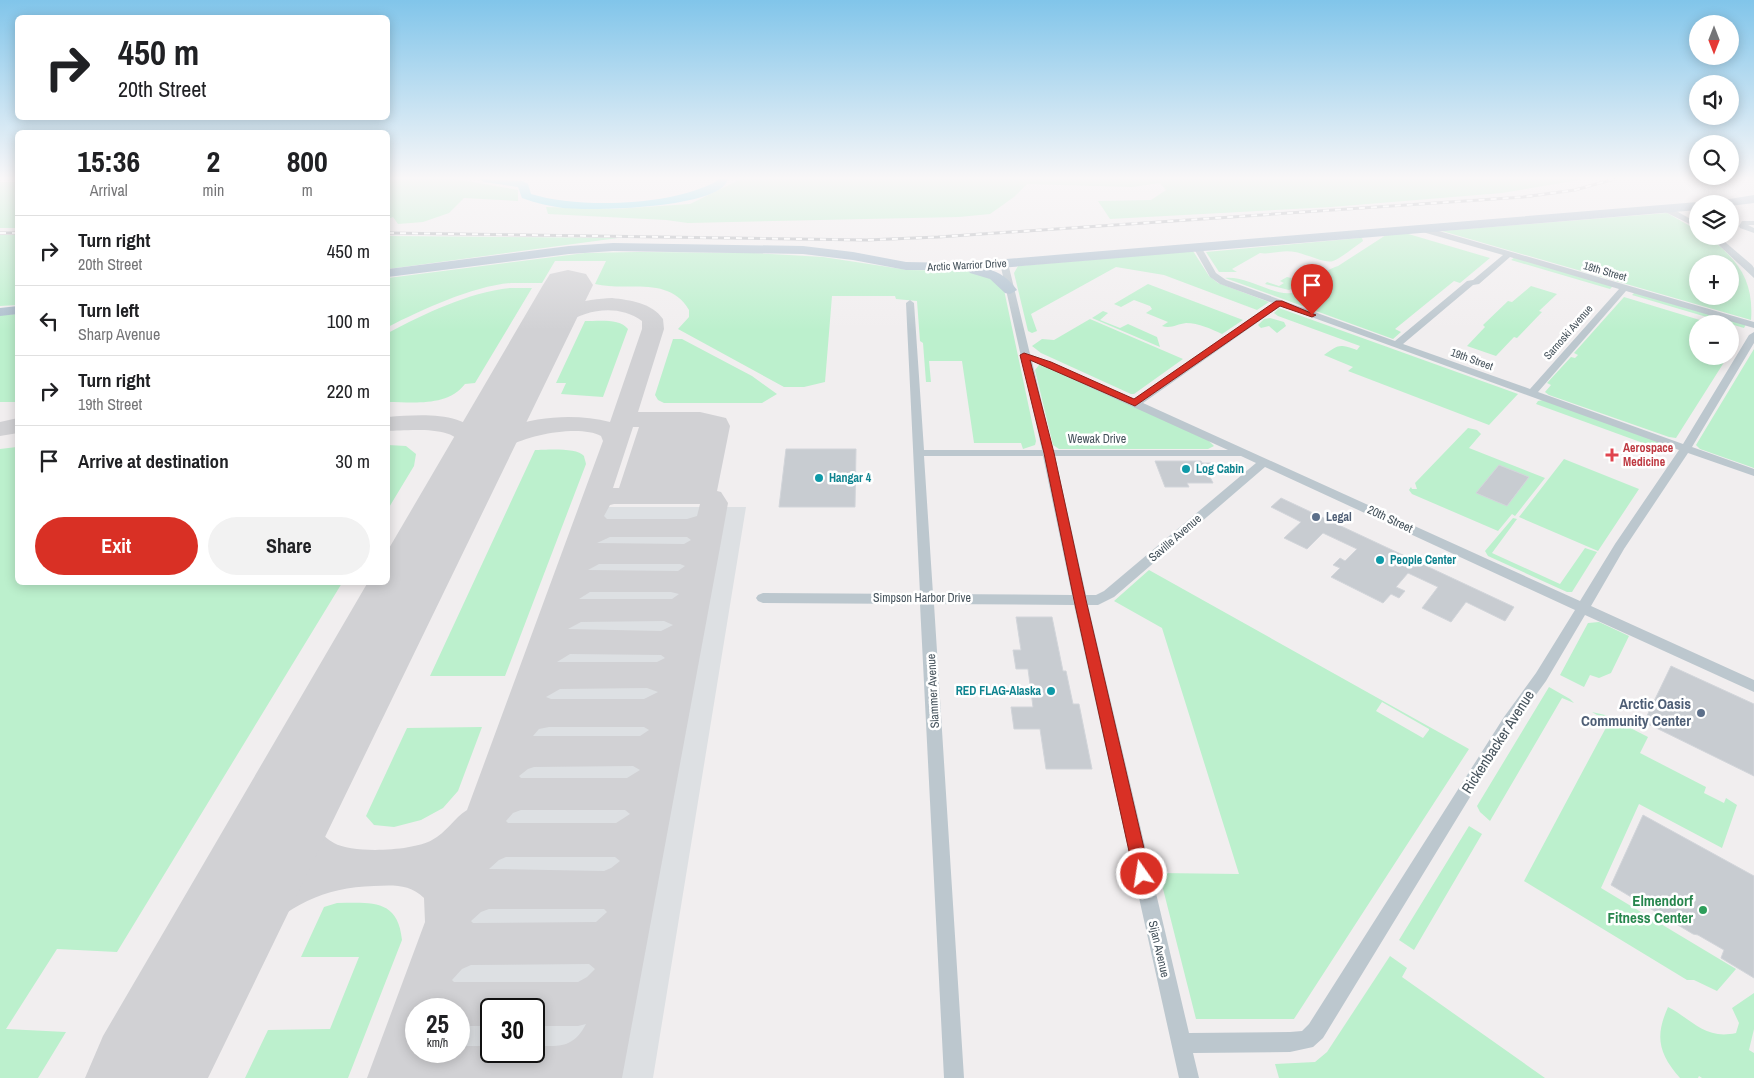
<!DOCTYPE html>
<html lang="en">
<head>
<meta charset="utf-8">
<style>
	:root { --surface:#fff; --page:#f2f2f2; --text:#202124; --muted:#757577; --line:#e0e0e0; --accent:#d93025 }
	body { margin:0; font-family:"Archivo Narrow",sans-serif; background:var(--page); color:var(--text); height:100vh; display:flex; flex-direction:column; font-size:19px; white-space:nowrap }
	* { box-sizing:border-box; margin:0 }
	p { font-size:16px; color:var(--muted) }
	.icon { flex:none; width:28px; height:28px; fill:none; stroke:currentColor; stroke-width:2; stroke-linecap:round; stroke-linejoin:round }
	.map { position:relative; flex:1; overflow:hidden }
	.panel { position:absolute; left:15px; top:130px; width:375px; height:455px; display:flex; flex-direction:column; background:var(--surface); border-radius:8px; box-shadow:0 2px 12px #0003 }
	.panel>* { flex:none }
	.top-card { position:absolute; left:15px; top:15px; width:375px; height:105px; border-radius:8px; box-shadow:0 2px 12px #0003; background:#fff; color:var(--text); overflow:hidden }
	.needle { width:32px; rotate:180deg }
	.buttons { position:absolute; left:1689px; top:15px; display:grid; gap:10px }
	.buttons a { display:grid; place-items:center; width:50px; height:50px; border-radius:50%; background:var(--surface); box-shadow:0 2px 12px #0003; font-size:25px }
	.speed { position:absolute; left:405px; top:998px; display:flex; gap:10px; font-size:25px; font-weight:700; text-align:center }
	.speed>* { display:grid; place-content:center; width:65px; height:65px; border-radius:50%; background:var(--surface); box-shadow:0 2px 12px #0003; line-height:1 }
	.speed small { font-size:12px; font-weight:400 }
	.speed .limit { border:2px solid #111; border-radius:8px; background:#fff; color:#111 }
	.pin { position:absolute; display:grid; place-items:center; width:42px; height:42px; color:#fff; margin:-51px -21px; border-radius:50% 50% 50% 0; rotate:-45deg; box-shadow:0 0 5px #0007 }
	.pin .icon { rotate:45deg }
	.me { position:absolute; width:55px; margin:-28px; rotate:347deg; stroke-linejoin:round; filter:drop-shadow(0 0 4px #0008) }
	.turn { display:flex; align-items:center; gap:18px; height:105px; padding:0 20px; font-size:22px }
	.turn .icon { width:65px; height:65px; stroke-width:2.5 }
	.turn b { display:block; font-size:35px; line-height:42px }
	.eta { display:flex; justify-content:space-evenly; align-items:center; height:85px; text-align:center }
	.eta b { font-size:30px; font-weight:800; line-height:35px }
	.primary-button { display:flex; gap:10px; margin-top:auto; padding:10px 20px }
	.primary-button a { flex:1; height:58px; border-radius:30px; background:var(--accent); color:#fff; font-size:20px; font-weight:800; line-height:58px; text-align:center }
	.primary-button a+a { background:var(--page); color:var(--text) }
	ul { padding:0; list-style:none }
	li { display:flex; align-items:center; gap:15px; height:70px; padding:0 20px; border-top:1px solid var(--line) }
	li div { flex:1 }
	li b { display:block; font-size:19px }
	li em { font-style:normal }
	.map>svg:first-child { display:block }
	.airport { fill:#dde0e3; fill-rule:evenodd }
	.green { fill:#bcf0cd; fill-rule:evenodd }
	.lines { fill:none; stroke-linecap:round; stroke-linejoin:round }
	.river { fill:#88deee; fill-rule:evenodd }
	.taxiway { fill:#d1d1d4; fill-rule:evenodd }
	.runway { fill:#d1d1d4; fill-rule:evenodd }
	.building { fill:#c8ccd1; stroke:#d2d5da }
	.street { fill:#bcc7ce; fill-rule:evenodd }
	.primary { fill:#aec0ce; fill-rule:evenodd }
	.rail-casing { stroke:#b1b4b9; stroke-width:3 }
	.rail { stroke:#fff; stroke-width:2; stroke-dasharray:6; stroke-linecap:butt }
	.route { fill:#d93025; stroke:#8d1f18 }
	.health-dot { fill:#e0444e; stroke:#fff; stroke-width:2 }
	.culture-dot { fill:#0f9aa8; stroke:#fff; stroke-width:2 }
	.service-dot { fill:#5c6f8a; stroke:#fff; stroke-width:2 }
	.leisure-dot { fill:#2e9e5b; stroke:#fff; stroke-width:2 }
	.labels { text-anchor:middle; stroke-width:5; stroke-linejoin:round; paint-order:stroke }
	.far-street-label { font-size:11px; fill:#46535c; stroke:#fff }
	.street-label { font-size:12px; fill:#46535c; stroke:#fff }
	.health-label { font-size:12px; font-weight:bold; fill:#be3a42; stroke:#fff; text-anchor:start }
	.culture-label { font-size:12px; font-weight:bold; fill:#0d838f; stroke:#fff; text-anchor:start }
	.service-label { font-size:12px; font-weight:bold; fill:#4e5e75; stroke:#fff; text-anchor:start }
	.near-service-label { font-size:15px; font-weight:bold; fill:#4e5e75; stroke:#fff; text-anchor:end }
	.near-street-label { font-size:15px; fill:#46535c; stroke:#fff }
	.near-leisure-label { font-size:15px; font-weight:bold; fill:#27864d; stroke:#fff; text-anchor:end }
</style>
</head>
<body>
<div class="map">
<svg width="1754" height="1078" viewBox="0 0 1754 1078">
	<rect width="100%" height="100%" fill="#f1eeef"/>
	<path class="airport" d="M 601,507 L 746,507 L 653,1078 L 405,1078 L 416,1045 L 416,1051 L 459,1051 L 459,1009 L 429,1009 ZM 491,1009 L 534,1009 L 534,1051 L 491,1051 Z"/>
	<path class="green" d="M 388,179 L 455,179 L 518,190 L 518,201 L 464,198 L 449,213 L 423,222 L 398,224 L 393,217 L 388,219 Z
		M 741,179 L 1585,179 L 1502,193 L 1331,207 L 1110,219 L 1098,201 L 1151,200 L 1166,190 L 1160,183 L 1132,187 L 1027,184 L 1014,197 L 990,214 L 959,217 L 688,223 L 666,220 L 548,214 L 546,207 L 614,209 L 690,204 Z
		M 0,182 L 17,182 L 17,228 L 0,228 Z
		M 1667,213 L 1697,230 L 1698,236 L 1707,236 L 1711,239 C 1739,261 1754,282 1751,320 L 1442,231 ZM 1698,264 L 1730,264 L 1730,296 L 1698,296 Z
		M 1405,233 L 1490,258 L 1460,283 L 1454,281 L 1395,329 L 1401,332 L 1393,339 L 1225,278 C 1248,276 1273,296 1292,293 C 1308,290 1322,270 1338,266 L 1386,235 Z
		M 0,235 L 17,235 L 17,305 L 0,306 Z
		M 388,236 L 618,238 L 388,269 Z
		M 1360,238 L 1362,238 L 1363,241 C 1354,247 1343,257 1333,261 C 1325,264 1304,253 1295,252 C 1283,249 1270,255 1260,253 L 1232,269 L 1237,272 L 1219,272 L 1206,252 Z
		M 1193,251 L 1209,276 L 1218,283 L 1269,302 L 1257,310 L 1164,275 L 1116,267 L 1031,314 L 1037,331 L 1032,333 L 1028,331 L 1014,273 L 1018,266 Z
		M 638,252 L 754,253 L 823,257 L 908,270 L 973,271 L 983,273 L 1003,285 L 1036,441 L 1035,445 L 1023,449 L 1021,443 L 974,443 L 962,361 L 929,361 L 931,382 L 926,382 L 923,343 L 920,341 L 917,301 L 896,299 L 895,296 L 832,296 L 825,382 L 804,387 L 784,387 L 678,329 L 689,317 L 689,310 C 669,275 626,292 595,284 L 606,261 L 555,261 L 542,283 C 531,283 521,283 511,283 C 473,286 421,310 388,327 L 388,278 L 585,253 Z
		M 1515,257 L 1613,286 L 1610,289 L 1511,260 Z
		M 1287,277 L 1304,281 L 1289,290 L 1265,284 L 1267,282 L 1279,286 L 1284,283 L 1280,281 Z
		M 1148,284 L 1243,320 L 1222,334 C 1211,329 1199,323 1186,323 C 1177,324 1171,329 1162,326 L 1168,322 L 1146,313 L 1152,309 L 1150,306 L 1134,300 L 1121,307 L 1114,304 Z
		M 1531,286 L 1557,294 L 1539,311 L 1542,312 L 1517,338 L 1514,337 L 1496,356 L 1467,346 L 1485,327 L 1483,325 L 1508,301 L 1512,302 Z
		M 510,288 L 532,288 L 475,383 L 465,384 C 447,407 414,402 388,402 L 388,333 C 426,313 467,293 510,288 Z
		M 1635,292 L 1746,324 L 1744,328 L 1632,295 Z
		M 1624,297 L 1713,324 L 1698,324 L 1698,356 L 1728,356 L 1676,438 L 1669,437 L 1549,395 L 1545,392 L 1551,385 L 1547,383 L 1571,357 L 1575,358 L 1578,355 L 1574,353 Z
		M 1279,308 L 1518,394 L 1489,425 L 1348,371 L 1353,367 L 1324,355 C 1339,344 1339,344 1357,350 L 1360,346 L 1278,316 L 1274,313 Z
		M 1103,311 L 1108,313 L 1100,320 L 1120,328 L 1128,324 L 1157,337 L 1160,347 L 1092,318 Z
		M 17,314 L 17,402 L 0,402 L 0,315 Z
		M 1270,318 L 1284,322 L 1286,326 L 1277,333 L 1269,326 L 1261,328 L 1258,325 L 1264,319 Z
		M 1090,319 L 1183,359 L 1134,394 L 1131,394 L 1041,353 L 1032,346 L 1042,339 L 1054,340 Z
		M 585,321 C 598,321 620,318 628,329 L 603,397 L 561,394 L 566,383 L 556,383 Z
		M 673,339 L 682,339 L 752,376 L 777,394 L 762,403 L 664,403 L 658,400 L 655,395 Z
		M 1754,349 L 1754,468 L 1700,449 L 1696,445 Z
		M 1039,365 L 1044,365 L 1208,440 L 1214,446 L 1208,449 L 1059,449 L 1053,445 L 1035,370 Z
		M 1543,400 L 1668,445 L 1662,453 L 1653,450 L 1654,447 L 1536,404 L 1538,401 Z
		M 1468,428 L 1477,430 L 1481,434 L 1469,448 L 1545,478 L 1515,516 L 1512,514 L 1498,531 L 1412,494 L 1409,490 L 1411,487 L 1412,489 L 1417,489 L 1415,483 ZM 1499,465 L 1529,477 L 1507,506 L 1476,493 Z
		M 388,445 L 406,446 L 416,454 L 414,466 L 388,509 Z
		M 17,447 L 18,582 L 342,583 L 117,952 L 57,949 L 6,1029 L 66,1032 L 38,1078 L 0,1078 L 0,449 Z
		M 535,450 C 545,450 577,447 584,456 C 584,457 586,463 586,464 L 505,676 L 430,676 Z
		M 1564,459 L 1639,489 L 1598,551 L 1519,517 Z
		M 1513,518 L 1517,519 L 1492,553 L 1560,584 L 1585,548 L 1597,552 L 1572,592 L 1567,592 L 1488,556 L 1485,551 Z
		M 1149,570 L 1469,749 L 1294,1019 L 1196,1019 L 1159,873 L 1239,874 L 1162,628 L 1114,601 ZM 1382,702 L 1429,729 L 1429,730 L 1423,738 L 1376,711 Z
		M 1599,622 L 1629,636 L 1611,673 L 1599,678 L 1590,675 L 1584,687 L 1560,675 L 1588,623 Z
		M 1549,687 L 1570,699 L 1574,703 L 1562,698 L 1490,821 L 1480,812 L 1477,806 Z
		M 1592,712 L 1605,715 L 1648,737 L 1640,753 L 1706,787 L 1704,793 L 1724,803 L 1726,798 L 1737,805 L 1722,848 L 1639,804 L 1601,888 L 1736,969 L 1717,991 L 1694,980 L 1687,980 L 1524,881 L 1609,722 Z
		M 482,727 L 458,791 L 443,808 L 421,820 L 394,827 L 374,825 L 366,816 L 407,728 Z
		M 1469,826 L 1482,834 L 1414,950 L 1399,940 Z
		M 337,903 C 370,903 398,898 402,940 L 348,1078 L 245,1078 L 268,1030 L 330,1029 L 359,957 L 301,957 L 324,907 Z
		M 1390,956 L 1407,968 L 1402,977 L 1545,1078 L 1279,1078 L 1275,1064 L 1315,1062 L 1327,1052 Z
		M 1754,993 L 1754,1029 L 1749,1050 L 1754,1053 L 1754,1078 L 1702,1078 L 1699,1076 L 1698,1078 L 1680,1078 C 1658,1053 1655,1036 1668,1007 C 1693,1020 1705,1040 1736,1033 L 1739,1023 L 1732,1008 Z"/>
	<g class="lines">
		<path class="river" d="M 479,179 L 523,181 L 528,184 L 531,194 C 579,209 673,206 717,181 L 718,179 L 728,179 C 721,209 590,211 563,208 C 549,206 536,203 522,198 L 518,187 L 484,182 Z"/>
		<path class="taxiway" d="M 612,298 C 630,300 652,303 663,319 L 664,329 L 638,412 L 700,412 L 726,418 L 730,426 L 717,491 L 721,492 L 728,503 L 721,542 L 622,1078 L 367,1078 L 425,922 L 424,898 C 410,884 393,885 374,886 C 314,887 273,915 236,962 C 229,972 218,994 209,999 C 205,1002 199,1003 195,1005 L 179,999 L 173,983 C 195,931 248,884 300,864 C 272,844 277,797 290,770 L 303,765 L 316,770 L 322,781 L 318,815 L 320,831 C 324,836 328,840 334,843 C 353,854 413,851 432,840 C 446,833 454,818 467,810 L 603,441 L 601,436 C 578,424 521,436 501,451 C 493,457 487,468 479,473 C 474,477 467,475 461,474 L 457,468 C 461,463 462,456 462,449 C 461,424 404,431 388,431 L 388,417 C 419,415 464,410 484,439 C 520,417 570,412 610,422 L 642,329 L 642,321 C 618,304 588,309 564,324 C 554,330 550,337 536,334 L 533,329 C 549,306 586,299 612,298 ZM 633,427 L 639,427 L 619,488 L 613,488 ZM 614,504 L 700,504 L 697,516 L 687,519 L 607,519 L 604,516 L 610,505 ZM 610,537 L 687,537 L 691,540 L 684,544 L 597,543 ZM 599,564 L 680,564 L 685,566 L 678,571 L 588,570 ZM 590,592 L 671,592 L 679,594 L 672,599 L 579,599 ZM 664,621 L 673,625 L 661,631 L 568,629 L 581,622 ZM 570,654 L 661,655 L 665,658 L 657,662 L 557,662 ZM 647,688 L 658,692 L 644,699 L 551,699 L 546,697 L 560,689 ZM 549,727 L 644,727 L 649,730 L 640,736 L 533,736 L 539,729 ZM 633,766 L 640,770 L 627,778 L 521,778 L 519,776 L 528,769 L 534,767 ZM 521,810 L 625,810 L 630,814 L 616,823 L 508,823 L 506,821 L 513,813 ZM 506,857 L 615,857 L 620,861 L 611,868 L 604,871 L 489,869 L 499,860 ZM 489,909 L 604,909 L 607,912 L 596,922 L 473,923 L 471,921 L 481,912 ZM 589,964 L 595,969 L 587,977 L 578,982 L 454,982 L 452,980 L 462,969 L 471,965 ZM 416,1009 L 459,1009 L 459,1026 L 491,1026 L 491,1009 L 534,1009 L 534,1026 L 578,1026 L 586,1024 C 573,1049 559,1046 534,1046 L 534,1051 L 491,1051 L 491,1046 L 459,1046 L 459,1051 L 416,1051 Z
			M 18,418 L 18,433 L 0,436 L 0,422 Z"/>
		<path class="runway" d="M 568,270 L 586,274 L 593,285 L 208,1078 L 85,1078 L 103,1036 L 368,582 L 388,582 L 388,550 L 543,285 L 550,274 Z"/>
	</g>
	<path class="building" d="M 1310,265 L 1322,269 L 1307,279 L 1294,275 Z
		M 786,449 L 856,449 L 855,507 L 779,507 Z
		M 1155,461 L 1201,461 L 1202,463 L 1211,463 L 1216,475 L 1209,475 L 1213,483 L 1187,483 L 1189,487 L 1165,487 Z
		M 1499,465 L 1529,477 L 1507,506 L 1476,493 Z
		M 1281,498 L 1514,607 L 1505,621 L 1466,602 L 1451,622 L 1422,608 L 1438,587 L 1408,573 L 1396,587 L 1405,591 L 1399,598 L 1391,594 L 1383,603 L 1331,577 L 1340,568 L 1333,565 L 1340,558 L 1345,561 L 1357,549 L 1323,533 L 1307,549 L 1284,538 L 1301,522 L 1271,507 Z
		M 1016,617 L 1052,617 L 1063,671 L 1066,671 L 1073,704 L 1079,704 L 1092,769 L 1046,769 L 1040,729 L 1014,729 L 1011,707 L 1033,707 L 1028,669 L 1016,669 L 1013,650 L 1021,650 Z
		M 1671,666 L 1754,704 L 1754,776 L 1644,722 Z
		M 1643,815 L 1754,876 L 1754,978 L 1721,958 L 1724,950 L 1698,935 L 1693,934 L 1611,885 Z"/>
	<g class="lines">
		<path class="street" d="M 1663,207 L 1669,207 L 1698,223 L 1698,228 L 1663,211 Z
			M 1742,221 L 1754,221 L 1754,225 L 1748,225 L 1754,228 L 1754,233 L 1740,228 L 1739,226 Z
			M 1419,227 L 1425,227 L 1754,322 L 1754,328 L 1626,291 L 1538,392 L 1683,444 L 1749,335 L 1754,332 L 1754,343 L 1692,447 L 1754,469 L 1754,476 L 1688,453 L 1624,549 L 1591,606 L 1754,680 L 1754,692 L 1585,615 L 1546,681 L 1514,725 L 1323,1038 L 1313,1047 L 1290,1052 L 1193,1053 L 1199,1078 L 1179,1078 L 1074,605 L 934,604 L 964,1078 L 944,1078 L 920,604 L 763,603 L 758,601 L 756,598 L 758,595 L 763,593 L 920,594 L 906,303 L 910,300 L 914,303 L 924,450 L 1042,450 L 1000,263 L 1001,261 L 1008,263 L 1030,354 L 1134,399 L 1273,303 L 1220,284 L 1210,277 L 1193,247 L 1194,245 L 1200,245 L 1216,273 L 1226,280 L 1395,341 L 1467,281 L 1473,280 L 1503,255 L 1419,231 ZM 1510,257 L 1619,289 L 1530,389 L 1403,344 L 1473,285 L 1479,284 ZM 1281,306 L 1679,450 L 1615,544 L 1580,601 L 1143,403 ZM 1032,361 L 1228,450 L 1053,450 ZM 924,456 L 1043,456 L 1072,595 L 933,594 ZM 1055,456 L 1241,456 L 1256,463 L 1104,591 L 1096,595 L 1086,595 ZM 1265,467 L 1575,610 L 1536,673 L 1504,717 L 1309,1024 L 1302,1031 L 1290,1032 L 1189,1033 L 1088,605 L 1098,605 L 1114,597 Z
			M 1709,236 L 1718,236 L 1752,265 L 1754,268 L 1754,278 Z"/>
		<path class="primary" d="M 1754,195 L 1754,203 L 1730,206 L 1730,204 L 1717,204 L 1723,200 Z
			M 1698,202 L 1702,204 L 1698,204 L 1698,210 L 987,269 C 1000,272 1009,279 1017,290 L 1010,294 L 1005,293 L 990,279 L 970,273 L 968,270 L 906,270 L 853,260 L 803,254 L 613,251 L 569,254 L 388,277 L 388,269 L 569,246 L 613,243 L 803,246 L 853,252 L 906,262 L 957,263 Z
			M 18,306 L 18,314 L 0,316 L 0,308 Z"/>
		<g class="rail-casing">
			<path id="rail" d="M 0,233 L 18,233
				M 388,233 L 867,240 L 938,237 L 1523,197 L 1575,190 L 1614,179"/>
		</g>
		<use href="#rail" class="rail"/>
	</g>
	<linearGradient id="sky" x2="0" y2="1"><stop stop-color="#81c5ea"/><stop offset="0.54" stop-color="#f9f7f8"/><stop offset="1" stop-color="#f9f7f8" stop-opacity="0"/></linearGradient>
	<rect width="1754" height="330" fill="url(#sky)"/>
	<path class="route" d="M 1276,301 L 1282,301 L 1316,315 L 1312,317 L 1280,306 L 1135,406 L 1030,360 L 1054,453 L 1086,600 L 1150,874 L 1148,880 L 1142,882 L 1137,880 L 1134,874 L 1074,600 L 1044,453 L 1020,355 L 1024,353 L 1051,362 L 1134,399 Z"/>
	<path class="health-dot" d="M1609.5 447.5h5v5h5v5h-5v5h-5v-5h-5v-5h5z"/>
	<g class="culture-dot">
		<circle cx="1186" cy="469" r="5"/>
		<circle cx="819" cy="478" r="5"/>
		<circle cx="1380" cy="560" r="5"/>
		<circle cx="1051" cy="691" r="5"/>
	</g>
	<g class="service-dot">
		<circle cx="1316" cy="517" r="5"/>
		<circle cx="1701" cy="713" r="5"/>
	</g>
	<circle class="leisure-dot" cx="1703" cy="910" r="5"/>
	<g class="labels">
		<g class="far-street-label">
			<text transform="translate(967 265) rotate(-3)" y="4">Arctic Warrior Drive</text>
			<text transform="translate(1605 271) rotate(16)" y="4">18th Street</text>
			<text transform="translate(1568 332) rotate(-49)" y="4">Sarnoski Avenue</text>
			<text transform="translate(1472 359) rotate(20)" y="4">19th Street</text>
		</g>
		<g class="street-label">
			<text x="1097" y="443">Wewak Drive</text>
			<text transform="translate(1390 519) rotate(25)" y="4">20th Street</text>
			<text transform="translate(1175 538) rotate(-41)" y="4">Saville Avenue</text>
			<text x="922" y="602">Simpson Harbor Drive</text>
			<text transform="translate(933 691) rotate(-93)" y="4">Slammer Avenue</text>
			<text transform="translate(1159 949) rotate(77)" y="4">Sijan Avenue</text>
		</g>
		<g class="health-label">
			<text x="1623" y="452">Aerospace<tspan x="1623" dy="14">Medicine</tspan></text>
		</g>
		<g class="culture-label">
			<text x="1196" y="473">Log Cabin</text>
			<text x="829" y="482">Hangar 4</text>
			<text x="1390" y="564">People Center</text>
			<text x="1041" y="695" text-anchor="end">RED FLAG-Alaska</text>
		</g>
		<g class="service-label">
			<text x="1326" y="521">Legal</text>
		</g>
		<g class="near-service-label">
			<text x="1691" y="709">Arctic Oasis<tspan x="1691" dy="17">Community Center</tspan></text>
		</g>
		<g class="near-street-label">
			<text transform="translate(1498 742) rotate(-57)" y="5">Rickenbacker Avenue</text>
		</g>
		<g class="near-leisure-label">
			<text x="1693" y="906">Elmendorf<tspan x="1693" dy="17">Fitness Center</tspan></text>
		</g>
	</g>
</svg>
<div class="buttons">
<a><svg class="needle" viewBox="-14 -14 28 28"><path d="M0-13l5 13h-10z" fill="#e53935"/><path d="M0 13l5-13h-10z" fill="#757577"/></svg></a>
<a><svg class="icon" aria-label="sound" viewBox="0 0 24 24"><path d="M4 9h4l5-4v14l-5-4H4zM17 9q2 3 0 6"/></svg></a>
<a><svg class="icon" aria-label="search" viewBox="0 0 24 24"><circle cx="10" cy="10" r="6"/><path d="M15 15l6 6"/></svg></a>
<a><svg class="icon" aria-label="layers" viewBox="0 0 24 24"><path d="M12 4l9 5-9 5-9-5zM3 14l9 5 9-5"/></svg></a>
<a>+</a>
<a>−</a>
</div>
<div class="speed"><div>25<small>km/h</small></div><div class="limit">30</div></div>
<div class="pin" style="left:1312px;top:315px;background:#d93025"><svg class="icon" aria-label="arrive" viewBox="0 0 24 24"><path d="M6 21V4h12l-3 4 3 4H6"/></svg></div>
<svg class="me" style="left:1142px;top:874px" viewBox="-20 -20 40 40"><circle r="17" fill="#d93025" stroke="#fff" stroke-width="3"/><path d="M0-11L8 9 0 5-8 9z" fill="#fff"/></svg>
<div class="top-card">
<div class="turn"><svg class="icon" aria-label="right" viewBox="0 0 24 24"><path d="M7 20v-9h11M14 6l5 5-5 5"/></svg><div><b>450 m</b>20th Street</div></div>
</div>
<section class="panel">
<div class="eta">
<div><b>15:36</b><p>Arrival</p></div>
<div><b>2</b><p>min</p></div>
<div><b>800</b><p>m</p></div>
</div>
<ul>
<li><svg class="icon" aria-label="right" viewBox="0 0 24 24"><path d="M7 20v-9h11M14 6l5 5-5 5"/></svg><div><b>Turn right</b><p>20th Street</p></div><em>450 m</em></li>
<li><svg class="icon" aria-label="left" viewBox="0 0 24 24"><path d="M17 20v-9H6M10 6l-5 5 5 5"/></svg><div><b>Turn left</b><p>Sharp Avenue</p></div><em>100 m</em></li>
<li><svg class="icon" aria-label="right" viewBox="0 0 24 24"><path d="M7 20v-9h11M14 6l5 5-5 5"/></svg><div><b>Turn right</b><p>19th Street</p></div><em>220 m</em></li>
<li><svg class="icon" aria-label="arrive" viewBox="0 0 24 24"><path d="M6 21V4h12l-3 4 3 4H6"/></svg><div><b>Arrive at destination</b></div><em>30 m</em></li>
</ul>
<div class="primary-button"><a>Exit</a><a>Share</a></div>
</section>
</div>
</body>
</html>
